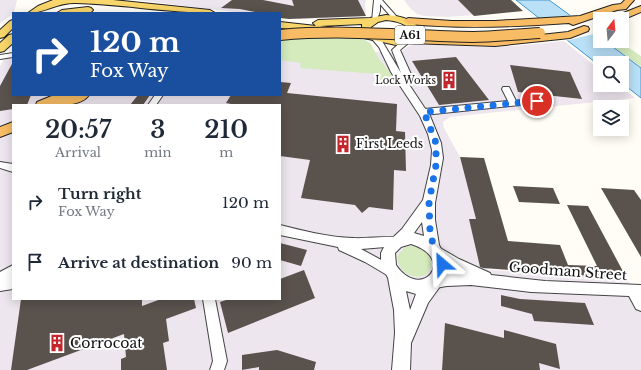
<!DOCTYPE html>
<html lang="en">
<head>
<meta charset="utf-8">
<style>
	:root { --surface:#fff; --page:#f2f2f3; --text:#1f2937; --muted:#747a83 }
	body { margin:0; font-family:"Libre Baskerville",serif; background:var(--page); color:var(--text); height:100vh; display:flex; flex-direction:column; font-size:15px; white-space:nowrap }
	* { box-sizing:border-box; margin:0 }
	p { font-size:13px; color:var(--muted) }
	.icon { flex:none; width:22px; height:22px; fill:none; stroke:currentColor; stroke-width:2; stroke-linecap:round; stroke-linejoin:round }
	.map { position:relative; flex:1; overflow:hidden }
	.sheet { position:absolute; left:12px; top:104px; width:269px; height:196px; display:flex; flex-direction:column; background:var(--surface); border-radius:0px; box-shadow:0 2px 10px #0003 }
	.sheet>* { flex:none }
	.guide { position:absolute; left:12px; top:12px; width:269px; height:84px; border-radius:0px; box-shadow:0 2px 10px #0003; background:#1a4fa0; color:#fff; overflow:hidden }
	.needle { width:26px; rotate:16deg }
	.tools { position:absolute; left:593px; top:12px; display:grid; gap:8px }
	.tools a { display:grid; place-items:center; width:36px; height:36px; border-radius:0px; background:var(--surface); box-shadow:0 2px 10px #0003; font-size:20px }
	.pin { position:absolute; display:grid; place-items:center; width:34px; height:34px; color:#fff; margin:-17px; border:2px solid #fff; border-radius:50%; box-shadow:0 1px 4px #0007 }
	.me { position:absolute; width:44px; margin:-22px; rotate:334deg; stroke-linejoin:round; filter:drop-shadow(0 0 3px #0008) }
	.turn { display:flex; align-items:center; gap:14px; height:84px; padding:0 12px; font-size:18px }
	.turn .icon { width:52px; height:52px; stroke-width:2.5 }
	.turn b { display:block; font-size:28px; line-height:34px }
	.eta { display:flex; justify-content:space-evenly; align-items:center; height:68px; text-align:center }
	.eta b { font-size:24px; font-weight:600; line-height:28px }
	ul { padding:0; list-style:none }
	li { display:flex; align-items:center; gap:12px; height:60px; padding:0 12px }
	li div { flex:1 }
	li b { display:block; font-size:15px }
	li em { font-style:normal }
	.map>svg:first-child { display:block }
	.industrial { fill:#eee6ef; fill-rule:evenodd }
	.green { fill:#d5ebbd }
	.water { fill:#b9e0f7; stroke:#3f96cf }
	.pier { fill:#fffdf5 }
	.building { fill:#5a524d }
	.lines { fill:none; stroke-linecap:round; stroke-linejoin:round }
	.minor-casing { stroke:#444; stroke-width:2 }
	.tertiary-casing { stroke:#444; stroke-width:2 }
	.primary-casing { stroke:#222; stroke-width:2 }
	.trunk-casing { stroke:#222; stroke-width:2 }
	.minor { fill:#fff; fill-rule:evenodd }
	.tertiary { fill:#fff; fill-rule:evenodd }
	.primary { fill:#f9d66b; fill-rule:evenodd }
	.trunk { fill:#f7bc64; fill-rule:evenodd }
	.trunk-bridge-casing { stroke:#222; stroke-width:12; stroke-linecap:butt }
	.trunk-bridge { stroke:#f7bc64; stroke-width:10 }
	.route { stroke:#1a73e8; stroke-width:7; stroke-dasharray:0 12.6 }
	.labels { text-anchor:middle; stroke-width:4; stroke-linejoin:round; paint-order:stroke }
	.far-poi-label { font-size:10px; fill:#111; stroke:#fff; text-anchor:end }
	.shield { fill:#fff; stroke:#585858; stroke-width:1 }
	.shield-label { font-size:11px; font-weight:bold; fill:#111 }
	.poi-label { font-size:12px; fill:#111; stroke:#fff; text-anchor:start }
	.near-street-label { font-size:14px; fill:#111; stroke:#fff }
	.near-poi-label { font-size:14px; fill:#111; stroke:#fff; text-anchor:start }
</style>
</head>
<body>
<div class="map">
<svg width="641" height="370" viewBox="0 0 641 370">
	<rect width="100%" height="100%" fill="#fffdf5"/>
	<path class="industrial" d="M 0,0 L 17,0 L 14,13 L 0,23 Z
		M 136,0 L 366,0 L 365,4 L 366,13 L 359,17 L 300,19 L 280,17 L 280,13 L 243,13 Z
		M 404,0 L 509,0 L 522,11 L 448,17 L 424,16 L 417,14 L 410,8 Z
		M 280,31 L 364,39 L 370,43 L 375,52 L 402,52 L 405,48 L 415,44 L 482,47 L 516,46 L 564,41 L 600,70 L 600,85 L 619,85 L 635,98 L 450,117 L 443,122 L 444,128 L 460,157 L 489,270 L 626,277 L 641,305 L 641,370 L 0,370 L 0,66 L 5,57 L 13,53 L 13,95 L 280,95 ZM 13,105 L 280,105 L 280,299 L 13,299 Z"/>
	<path class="green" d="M 280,30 L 358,37 L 370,43 L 379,59 L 393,76 L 383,86 L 377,86 L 377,74 L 300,68 L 301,63 L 280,60 Z
		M 605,41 L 619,41 L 641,56 L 641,67 Z
		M 409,246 C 421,247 430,253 432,265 L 427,274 C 413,282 396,271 398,255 L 404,248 Z"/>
	<path class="water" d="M 516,0 L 549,0 L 600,37 L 600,41 L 605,41 L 641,68 L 641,98 L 622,83 L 622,63 L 600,63 L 600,66 Z"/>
	<path class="pier" d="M 573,15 L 598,33 L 565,41 L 537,19 Z"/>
	<path class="building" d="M 232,0 L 263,0 L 294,6 L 292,0 L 358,0 L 366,16 L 289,19 L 280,18 L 280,13 L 254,13 L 255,12 L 240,9 L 221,8 Z
		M 458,0 L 511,0 L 523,11 L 474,16 Z
		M 456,57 L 489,100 L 439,105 L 412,61 Z
		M 13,62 L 13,95 L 31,95 L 27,105 L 13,105 L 13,109 L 0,111 L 0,86 Z
		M 510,65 L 570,72 L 582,99 L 518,92 Z
		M 280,82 L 291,83 L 287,93 L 397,104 L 396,131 L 405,132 L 406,171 L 394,170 L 393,210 L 369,207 L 362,213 L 355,205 L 301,198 L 310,160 L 280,156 L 280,105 L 236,105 L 226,103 L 231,95 L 280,95 Z
		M 138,95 L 150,95 L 143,105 L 130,105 Z
		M 460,157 L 484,158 L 508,241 L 560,245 L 568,265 L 597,266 L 567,205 L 588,206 L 626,277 L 572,275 L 483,268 L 480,267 L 469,219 L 476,219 Z
		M 513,186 L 553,188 L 560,204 L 519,202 Z
		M 601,188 L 634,190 L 641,200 L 641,257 Z
		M 280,243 L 307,250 L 301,266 L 280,260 Z
		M 304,270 L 315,298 L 228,333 L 220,302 L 229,299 L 280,299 L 280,279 Z
		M 501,295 L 520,299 L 585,303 L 594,325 L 534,321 L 532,314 L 501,306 Z
		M 21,299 L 142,299 L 142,306 L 161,299 L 194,299 L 196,308 L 166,319 L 169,341 L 163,343 L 167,370 L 121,370 L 121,359 L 126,357 L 124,334 L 27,370 L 11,370 Z
		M 445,323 L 504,338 L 504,330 L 556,344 L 560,369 L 539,363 L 540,370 L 442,370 Z
		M 277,350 L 316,362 L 314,370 L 259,370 L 259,367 L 242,370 L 242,355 Z"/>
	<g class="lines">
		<g class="minor-casing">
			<path id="minor" d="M 374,0 L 382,0 L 397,17 L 397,19 L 393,19 L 380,4 L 380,11 L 377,20 L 372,21 Z
				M 13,53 L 13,57 L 0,59 L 0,55 Z
				M 503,87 L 509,87 L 516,101 L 549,98 L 553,100 L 549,102 L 424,115 L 420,112 L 424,109 L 508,101 L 502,89 Z
				M 155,95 L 163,95 L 156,105 L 148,105 Z
				M 0,162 L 13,164 L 13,172 L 0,168 Z
				M 280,225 C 304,231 328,237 353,238 C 365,239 395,235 402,238 L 404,241 L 402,244 L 398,246 L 361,249 L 396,268 L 398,272 L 396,276 L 392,278 L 365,262 L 339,250 L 338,247 L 280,235 Z
				M 435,245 L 459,259 L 490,273 L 491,275 L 545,281 L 641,285 L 641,311 L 636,309 L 629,296 L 531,292 L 471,285 L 447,286 L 435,288 L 431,286 L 429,282 L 431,278 L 447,274 L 465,273 C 455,269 434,260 429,250 L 431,246 Z
				M 13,265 L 13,289 L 0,291 L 0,272 Z
				M 203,299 L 215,299 L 227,361 L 224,370 L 210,370 L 213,361 Z"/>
		</g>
		<g class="tertiary-casing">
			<path id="tertiary" d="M 373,37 L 379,37 L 382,41 L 401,73 L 392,50 L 405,38 L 408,38 L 412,40 L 400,50 L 414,81 L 412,83 L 408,83 L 430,116 L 441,143 L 443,158 L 435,203 L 435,220 L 439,245 L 447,261 L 447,271 L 441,285 L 428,303 L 411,343 L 410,370 L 392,370 L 395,333 L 394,310 L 388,278 L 381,264 L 381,253 L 385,245 L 402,229 L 423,200 L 431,165 L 432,150 L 428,134 L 420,116 L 391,72 L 379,47 L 372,39 ZM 422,222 L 424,236 L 414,233 ZM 411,244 C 458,259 421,302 396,265 L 395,253 L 401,247 ZM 406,291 L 416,294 L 410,310 Z"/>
		</g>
		<g class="primary-casing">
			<path id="primary" d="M 53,0 L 113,0 L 210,10 L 215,13 C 168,13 122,4 76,3 C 58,2 45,13 28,13 L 38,6 Z
				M 88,7 L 91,8 L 93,10 L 91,12 L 57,13 L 62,10 Z
				M 386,15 C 401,16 415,19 422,33 L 417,41 L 396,45 L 350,35 L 349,33 L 350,31 L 362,31 L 362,24 L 320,26 L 335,28 L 336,30 L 335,32 L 331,33 L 280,28 L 280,22 L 316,26 L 313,23 L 318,20 L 370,18 ZM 386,20 C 396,21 407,23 412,33 L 410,36 L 396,39 L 374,35 L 371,27 L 378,22 Z
				M 13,20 L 13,28 L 4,37 L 0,38 L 0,30 L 10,21 Z
				M 13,34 L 13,43 L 4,51 L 0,52 L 0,43 L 9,35 Z"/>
		</g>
		<g class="trunk-casing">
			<path id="trunk" d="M 625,0 L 634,0 L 626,9 L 617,10 L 573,25 L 569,23 C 515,27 462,29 408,24 L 403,21 L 408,18 L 452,21 L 495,21 L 580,16 L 613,5 L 621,4 Z
				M 641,6 L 641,12 L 622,20 L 611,19 L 613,17 Z
				M 584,26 L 588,27 L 589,29 L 588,31 L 570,38 L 495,46 L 409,43 L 404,40 L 409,37 L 495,40 L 568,32 Z
				M 54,95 L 70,95 L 69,96 L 73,95 L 89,95 C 82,105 66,105 55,105 L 55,104 L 36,105 L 37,102 Z
				M 13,122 L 13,132 L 0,137 L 0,127 Z"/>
		</g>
		<use href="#minor" class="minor"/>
		<use href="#tertiary" class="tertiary"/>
		<use href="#primary" class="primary"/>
		<use href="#trunk" class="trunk"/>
		<g class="trunk-bridge-casing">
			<path id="trunk-bridge" d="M 280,35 C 345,29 408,36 473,37 C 495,37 518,34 540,33"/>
		</g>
		<use href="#trunk-bridge" class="trunk-bridge"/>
	</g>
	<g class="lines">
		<path class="route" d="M 442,264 L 439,256 L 434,248 L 430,232 L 429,202 L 436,165 L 436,143 L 424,112 L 537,101"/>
	</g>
	<defs>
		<g id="building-bare" transform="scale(1.38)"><path d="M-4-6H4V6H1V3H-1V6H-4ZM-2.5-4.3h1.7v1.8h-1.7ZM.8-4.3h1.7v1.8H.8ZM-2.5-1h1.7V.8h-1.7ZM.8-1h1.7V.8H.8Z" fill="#c4262e" stroke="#fff" stroke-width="2.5" paint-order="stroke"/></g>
	</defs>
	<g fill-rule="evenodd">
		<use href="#building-bare" x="449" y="80"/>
		<use href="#building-bare" x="343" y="144"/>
		<use href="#building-bare" x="57" y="343"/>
	</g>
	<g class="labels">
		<g class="far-poi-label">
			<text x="436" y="84">Lock Works</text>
		</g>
		<rect class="shield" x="395" y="26" width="30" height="18" rx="3"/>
		<g class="shield-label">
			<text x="410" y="39">A61</text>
		</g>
		<g class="poi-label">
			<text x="356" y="148">First Leeds</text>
		</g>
		<g class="near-street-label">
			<text transform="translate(568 271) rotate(4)" y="5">Goodman Street</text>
		</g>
		<g class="near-poi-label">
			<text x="70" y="348">Corrocoat</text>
		</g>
	</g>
</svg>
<div class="tools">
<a><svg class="needle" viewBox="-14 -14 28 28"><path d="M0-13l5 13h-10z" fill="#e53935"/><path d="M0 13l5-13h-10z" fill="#747a83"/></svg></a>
<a><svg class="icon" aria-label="search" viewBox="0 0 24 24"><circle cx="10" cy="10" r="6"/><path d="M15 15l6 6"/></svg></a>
<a><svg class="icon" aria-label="layers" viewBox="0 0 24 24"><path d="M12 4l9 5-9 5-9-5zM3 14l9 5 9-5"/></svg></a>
</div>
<div class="pin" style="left:537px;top:101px;background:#d93025"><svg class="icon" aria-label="arrive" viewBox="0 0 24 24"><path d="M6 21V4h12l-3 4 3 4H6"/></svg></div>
<svg class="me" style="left:442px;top:264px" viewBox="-20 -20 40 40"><path d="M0-17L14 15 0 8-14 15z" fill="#1a73e8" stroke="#fff" stroke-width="4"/></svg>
<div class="guide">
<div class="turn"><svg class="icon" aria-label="right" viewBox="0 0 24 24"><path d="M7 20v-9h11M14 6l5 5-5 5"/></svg><div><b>120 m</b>Fox Way</div></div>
</div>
<section class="sheet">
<div class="eta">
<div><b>20:57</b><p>Arrival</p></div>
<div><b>3</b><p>min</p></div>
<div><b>210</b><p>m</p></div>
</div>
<ul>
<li><svg class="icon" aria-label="right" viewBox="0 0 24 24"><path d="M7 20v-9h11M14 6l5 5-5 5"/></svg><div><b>Turn right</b><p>Fox Way</p></div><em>120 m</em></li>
<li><svg class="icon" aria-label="arrive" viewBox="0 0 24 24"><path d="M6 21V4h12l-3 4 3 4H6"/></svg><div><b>Arrive at destination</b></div><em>90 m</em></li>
</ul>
</section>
</div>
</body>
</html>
